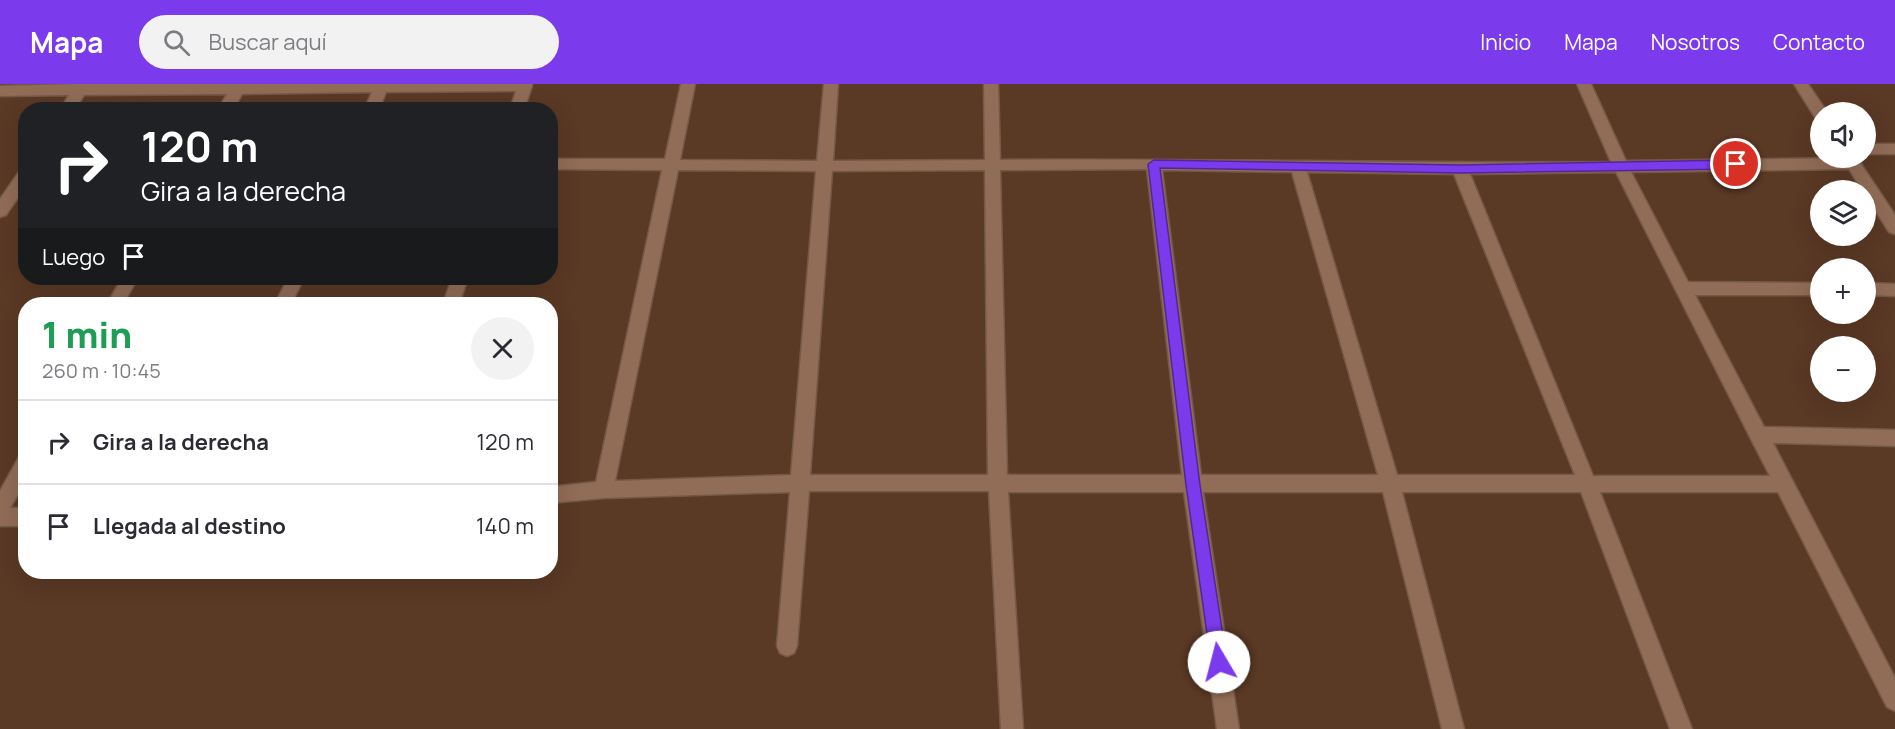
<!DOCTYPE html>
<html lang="es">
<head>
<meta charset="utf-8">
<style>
	:root { --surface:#fff; --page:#f2f2f3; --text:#2b2b33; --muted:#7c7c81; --line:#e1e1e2; --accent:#7c3aed }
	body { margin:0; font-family:Manrope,sans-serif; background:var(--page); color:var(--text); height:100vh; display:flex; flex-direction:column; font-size:22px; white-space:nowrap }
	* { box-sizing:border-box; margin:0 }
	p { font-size:20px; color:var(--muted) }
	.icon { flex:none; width:33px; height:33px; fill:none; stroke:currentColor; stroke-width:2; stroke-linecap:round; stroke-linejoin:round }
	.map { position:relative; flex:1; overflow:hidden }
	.side { position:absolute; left:18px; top:213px; width:540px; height:282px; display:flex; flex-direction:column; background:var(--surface); border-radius:24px; box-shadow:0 6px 24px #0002 }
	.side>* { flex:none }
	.top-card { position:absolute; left:18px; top:18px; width:540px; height:183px; border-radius:24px; box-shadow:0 6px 24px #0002; background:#202124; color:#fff; overflow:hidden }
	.controls { position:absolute; left:1810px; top:18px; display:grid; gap:12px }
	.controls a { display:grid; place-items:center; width:66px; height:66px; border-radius:50%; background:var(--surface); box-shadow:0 6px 24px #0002; font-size:30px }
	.pin { position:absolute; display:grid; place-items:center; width:51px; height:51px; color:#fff; margin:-26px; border:3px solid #fff; border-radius:50%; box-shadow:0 2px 6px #0007 }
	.me { position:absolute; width:66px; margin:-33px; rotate:352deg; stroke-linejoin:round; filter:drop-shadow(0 0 4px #0008) }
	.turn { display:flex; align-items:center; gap:21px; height:126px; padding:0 24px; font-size:27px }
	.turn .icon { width:78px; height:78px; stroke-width:2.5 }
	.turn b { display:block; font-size:42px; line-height:51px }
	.then { display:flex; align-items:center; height:57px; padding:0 24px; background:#0003; gap:12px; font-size:22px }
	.round { display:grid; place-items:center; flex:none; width:63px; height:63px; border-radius:32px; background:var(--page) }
	.headline { display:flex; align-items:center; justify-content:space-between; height:102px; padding:0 24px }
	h1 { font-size:36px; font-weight:800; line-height:45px; color:#1e9e55 }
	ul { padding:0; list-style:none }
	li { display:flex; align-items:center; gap:18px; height:84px; padding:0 24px; border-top:2px solid var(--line) }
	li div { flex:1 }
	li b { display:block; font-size:22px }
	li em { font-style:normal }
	header { display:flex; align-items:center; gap:36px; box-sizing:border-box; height:84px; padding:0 30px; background:var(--accent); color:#fff }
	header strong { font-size:28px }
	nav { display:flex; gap:33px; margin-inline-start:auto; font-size:21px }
	.search { width:420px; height:54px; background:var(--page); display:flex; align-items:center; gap:15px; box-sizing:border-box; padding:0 21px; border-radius:33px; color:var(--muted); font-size:22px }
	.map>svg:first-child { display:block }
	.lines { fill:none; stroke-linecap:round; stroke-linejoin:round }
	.street-casing { stroke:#745847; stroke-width:3 }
	.street { fill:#916c57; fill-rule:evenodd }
	.route { fill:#7c3aed; stroke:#51269a; stroke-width:1.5 }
</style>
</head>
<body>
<header>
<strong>Mapa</strong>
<div class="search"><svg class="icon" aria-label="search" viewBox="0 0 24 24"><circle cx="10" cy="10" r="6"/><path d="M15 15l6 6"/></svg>Buscar aquí</div>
<nav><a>Inicio</a><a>Mapa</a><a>Nosotros</a><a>Contacto</a></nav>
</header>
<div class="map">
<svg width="1895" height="645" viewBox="0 0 1895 645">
	<rect width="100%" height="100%" fill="#5a3925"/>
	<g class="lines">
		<g class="street-casing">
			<path id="street" d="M 77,0 L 532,0 L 532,2 L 524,26 L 510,26 L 516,7 L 386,8 L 379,26 L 364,26 L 372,8 L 242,10 L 233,26 L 218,26 L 227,10 L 84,11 L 75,26 L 60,26 L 69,11 L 0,12 L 0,2 Z
				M 681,0 L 695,0 L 680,76 L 817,77 L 824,0 L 838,0 L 833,77 L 985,76 L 984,0 L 998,0 L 1000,76 C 1204,74 1407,80 1611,78 L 1577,0 L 1591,0 L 1626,77 L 1857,74 L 1895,131 L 1895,150 L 1889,148 L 1866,112 L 1866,106 L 1862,106 L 1849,85 L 1631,88 L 1688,198 L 1821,199 L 1821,211 L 1695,211 L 1764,343 L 1895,346 L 1895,362 L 1773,359 L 1895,594 L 1895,627 L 1887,623 L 1778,408 L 1600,408 L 1692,645 L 1670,645 L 1581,408 L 1402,408 L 1464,645 L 1442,645 L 1383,408 L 1203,408 L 1239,645 L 1217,645 L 1184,408 L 1008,408 L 1023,645 L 1001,645 L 989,407 L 809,407 L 797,562 L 794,569 L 787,572 L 780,569 L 777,562 L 790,408 L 604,414 L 550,419 L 550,403 L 596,398 L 662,86 L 550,85 L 550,75 L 665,75 ZM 1147,85 L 1182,391 L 1007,391 L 1000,86 ZM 678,86 L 816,87 L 791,391 L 615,397 ZM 985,86 L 988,391 L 810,391 L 832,87 ZM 1162,86 L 1292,88 L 1378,391 L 1201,391 ZM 1307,88 L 1454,90 L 1575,391 L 1397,391 ZM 1616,88 L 1752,357 L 1770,392 L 1593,392 L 1470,90 Z
				M 1794,0 L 1808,0 L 1827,28 L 1821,28 L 1821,36 L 1816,35 Z
				M 1866,60 L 1895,60 L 1895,70 L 1866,70 Z
				M 26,84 L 26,102 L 6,131 L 0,133 L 0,115 L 21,85 Z
				M 122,194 L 138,194 L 123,220 L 107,220 Z
				M 288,194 L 304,194 L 291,220 L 275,220 Z
				M 452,194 L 468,194 L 459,220 L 443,220 Z
				M 1866,199 L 1895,200 L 1895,212 L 1866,211 Z
				M 26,371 L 26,397 L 10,424 L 26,424 L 26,442 L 0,442 L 0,407 L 19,373 Z"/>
		</g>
		<use href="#street" class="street"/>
	</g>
	<path class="route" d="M 1154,76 L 1461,81 L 1736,76 L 1742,80 L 1736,85 L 1461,89 L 1160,84 L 1200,401 L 1227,578 L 1224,584 L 1219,586 L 1213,584 L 1211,578 L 1186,401 L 1148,80 Z"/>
</svg>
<div class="controls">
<a><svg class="icon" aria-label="sound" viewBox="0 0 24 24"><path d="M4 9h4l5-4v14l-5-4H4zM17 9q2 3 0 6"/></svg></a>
<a><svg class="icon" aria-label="layers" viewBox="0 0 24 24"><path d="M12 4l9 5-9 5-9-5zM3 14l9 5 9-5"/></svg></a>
<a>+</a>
<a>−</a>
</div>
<div class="pin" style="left:1736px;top:80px;background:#d93025"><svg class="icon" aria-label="arrive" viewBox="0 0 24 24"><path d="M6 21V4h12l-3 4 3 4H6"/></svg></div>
<svg class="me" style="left:1219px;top:578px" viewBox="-20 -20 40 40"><circle r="19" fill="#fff"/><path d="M0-13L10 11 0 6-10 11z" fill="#7c3aed"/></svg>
<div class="top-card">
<div class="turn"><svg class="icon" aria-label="right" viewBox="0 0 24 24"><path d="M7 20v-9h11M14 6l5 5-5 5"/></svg><div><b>120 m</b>Gira a la derecha</div></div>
<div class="then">Luego<svg class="icon" aria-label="arrive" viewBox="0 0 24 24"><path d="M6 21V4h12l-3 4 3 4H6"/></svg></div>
</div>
<section class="side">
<div class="headline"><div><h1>1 min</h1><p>260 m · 10:45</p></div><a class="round"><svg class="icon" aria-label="close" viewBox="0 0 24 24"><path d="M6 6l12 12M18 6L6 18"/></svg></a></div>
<ul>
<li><svg class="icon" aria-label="right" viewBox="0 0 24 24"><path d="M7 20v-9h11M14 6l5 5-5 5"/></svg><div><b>Gira a la derecha</b></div><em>120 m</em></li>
<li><svg class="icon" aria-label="arrive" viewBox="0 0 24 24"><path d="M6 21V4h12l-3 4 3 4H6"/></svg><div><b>Llegada al destino</b></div><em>140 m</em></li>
</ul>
</section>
</div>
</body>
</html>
